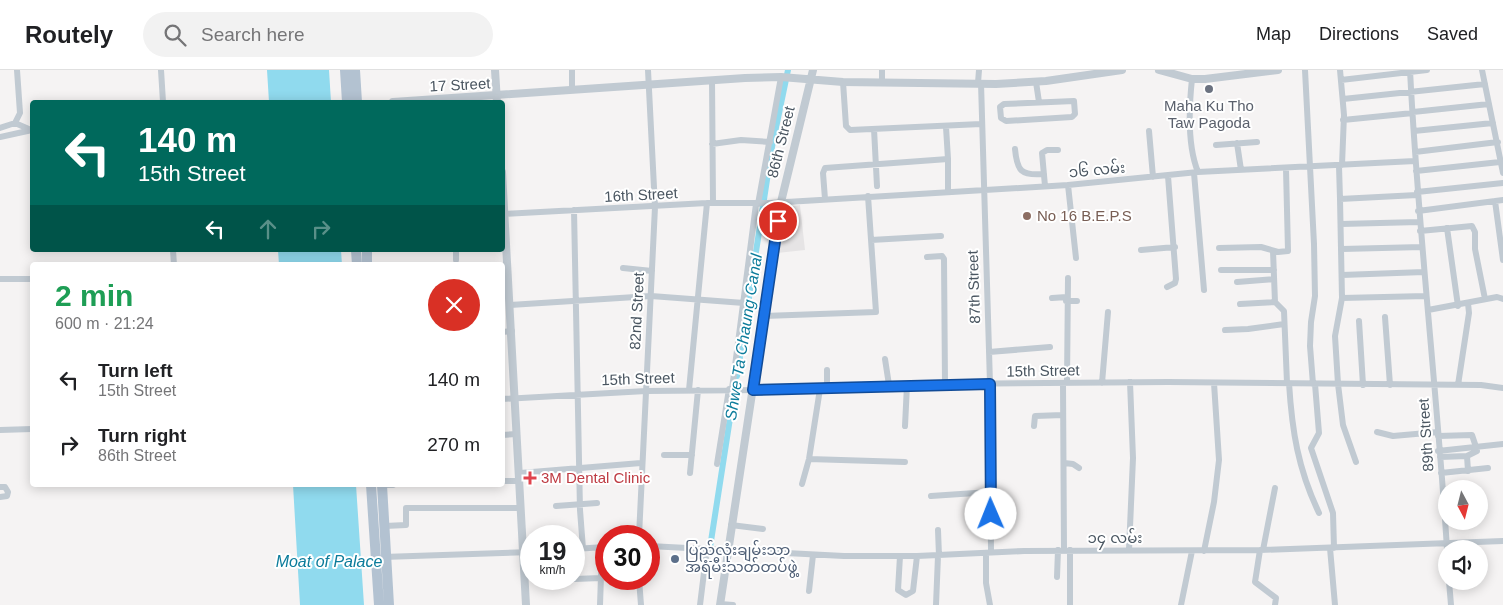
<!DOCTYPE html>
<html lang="en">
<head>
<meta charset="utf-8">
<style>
	:root { --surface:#fff; --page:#f2f2f2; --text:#202124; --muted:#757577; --line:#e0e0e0 }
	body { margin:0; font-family:Helvetica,"Noto Sans Myanmar",sans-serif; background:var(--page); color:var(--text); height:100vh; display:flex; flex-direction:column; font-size:19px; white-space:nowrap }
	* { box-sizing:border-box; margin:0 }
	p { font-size:16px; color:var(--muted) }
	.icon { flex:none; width:28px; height:28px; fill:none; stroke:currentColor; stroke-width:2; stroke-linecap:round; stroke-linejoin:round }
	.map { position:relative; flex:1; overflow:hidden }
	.details { position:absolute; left:30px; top:192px; width:475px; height:225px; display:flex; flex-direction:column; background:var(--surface); border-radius:5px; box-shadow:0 2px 12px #0003 }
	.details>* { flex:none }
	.guide { position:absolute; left:30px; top:30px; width:475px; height:152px; border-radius:5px; box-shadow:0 2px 12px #0003; background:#00695c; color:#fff; overflow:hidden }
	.needle { width:32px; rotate:173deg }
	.buttons { position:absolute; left:1438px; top:410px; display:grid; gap:10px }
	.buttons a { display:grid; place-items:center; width:50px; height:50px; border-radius:50%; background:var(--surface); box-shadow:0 2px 12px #0003; font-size:25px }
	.speed { position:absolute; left:520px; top:455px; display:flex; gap:10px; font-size:25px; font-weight:700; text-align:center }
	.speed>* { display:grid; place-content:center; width:65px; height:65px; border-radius:50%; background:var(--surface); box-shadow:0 2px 12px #0003; line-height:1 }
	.speed small { font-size:12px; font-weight:400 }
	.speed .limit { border:8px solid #d22; background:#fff; color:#111 }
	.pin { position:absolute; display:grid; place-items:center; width:42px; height:42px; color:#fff; margin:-21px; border:2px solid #fff; border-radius:50%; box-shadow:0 1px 5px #0007 }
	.me { position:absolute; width:55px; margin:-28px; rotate:359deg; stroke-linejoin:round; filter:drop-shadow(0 0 4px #0008) }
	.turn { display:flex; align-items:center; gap:18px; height:105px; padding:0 25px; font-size:22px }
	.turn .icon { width:65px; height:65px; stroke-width:2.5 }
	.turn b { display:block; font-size:35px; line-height:42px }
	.lanes { display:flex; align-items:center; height:48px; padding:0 25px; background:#0003; justify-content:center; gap:25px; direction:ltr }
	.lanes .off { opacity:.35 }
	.round { display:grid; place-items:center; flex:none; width:52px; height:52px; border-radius:26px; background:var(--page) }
	.head { display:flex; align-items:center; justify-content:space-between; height:85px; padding:0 25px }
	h1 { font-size:30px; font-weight:800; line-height:38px; color:#1e9e55 }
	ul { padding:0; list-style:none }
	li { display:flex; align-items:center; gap:15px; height:65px; padding:0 25px }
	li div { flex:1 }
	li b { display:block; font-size:19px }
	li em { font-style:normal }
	header { display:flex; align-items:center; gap:30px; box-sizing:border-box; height:70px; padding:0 25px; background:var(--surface); border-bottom:1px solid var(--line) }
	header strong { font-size:24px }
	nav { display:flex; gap:28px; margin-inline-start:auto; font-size:18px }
	.search { width:350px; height:45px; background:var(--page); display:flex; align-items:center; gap:12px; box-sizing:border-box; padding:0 18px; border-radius:28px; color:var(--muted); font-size:19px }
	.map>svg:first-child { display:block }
	.education { fill:#e6e4e5 }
	.water { fill:#90daee }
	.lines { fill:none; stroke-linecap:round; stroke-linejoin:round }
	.canal { stroke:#90daee; stroke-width:6 }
	.minor { stroke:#c1cad2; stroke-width:6 }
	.tertiary { stroke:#c1cad2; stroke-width:8 }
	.primary { stroke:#b3c2d1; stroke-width:10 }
	.route-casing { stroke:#114b97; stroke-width:12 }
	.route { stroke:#1a73e8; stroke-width:9 }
	.worship-dot { fill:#6b7280; stroke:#fff; stroke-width:2 }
	.education-dot { fill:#8d6e63; stroke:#fff; stroke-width:2 }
	.health-dot { fill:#e0444e; stroke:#fff; stroke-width:2 }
	.service-dot { fill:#5c6f8a; stroke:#fff; stroke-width:2 }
	.labels { text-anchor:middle; stroke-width:4; stroke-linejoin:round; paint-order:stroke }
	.street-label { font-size:15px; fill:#4a5661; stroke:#fff }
	.worship-label { font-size:15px; fill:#5b616d; stroke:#fff }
	.education-label { font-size:15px; fill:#785e54; stroke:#fff; text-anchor:start }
	.health-label { font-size:15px; fill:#be3a42; stroke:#fff; text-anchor:start }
	.service-label { font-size:15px; fill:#4e5e75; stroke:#fff; text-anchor:start }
	.water-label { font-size:16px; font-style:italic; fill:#0c7c9b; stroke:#fff }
</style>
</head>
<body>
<header>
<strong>Routely</strong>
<div class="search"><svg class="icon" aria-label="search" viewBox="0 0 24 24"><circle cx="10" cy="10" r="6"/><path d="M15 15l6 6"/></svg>Search here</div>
<nav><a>Map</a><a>Directions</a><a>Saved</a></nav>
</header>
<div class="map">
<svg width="1503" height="535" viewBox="0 0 1503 535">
	<rect width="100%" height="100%" fill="#f5f3f3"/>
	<path class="education" d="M 800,135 L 805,180 L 777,183 L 785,137 Z"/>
	<path class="water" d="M 267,0 L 329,0 L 331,32 L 269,32 Z
		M 278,180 L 341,180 L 342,195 L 279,195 Z
		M 293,415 L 356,415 L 364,535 L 300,535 Z"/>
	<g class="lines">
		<path class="canal" d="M 737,306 L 772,77 L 788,0
			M 709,484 L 735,316"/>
		<path class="minor" d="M 161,0 L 163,32
			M 572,0 L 572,20
			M 882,0 L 882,12
			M 1305,0 L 1314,174 L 1315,226 L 1311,252 L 1310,276 L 1313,314
			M 1340,0 L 1344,45 L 1342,95
			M 1410,0 C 1418,160 1437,319 1447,479
			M 1482,0 L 1503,103
			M 1192,9 C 1189,37 1187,75 1198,102
			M 712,10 L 713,133
			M 1341,10 L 1427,0
			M 843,12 L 846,56 L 850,60 L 981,54
			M 1036,12 L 1039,32
			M 978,13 L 979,0
			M 981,13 L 990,314 L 991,482
			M 1343,29 L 1485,14
			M 1074,31 L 1075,44 L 1072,47 L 1006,51 L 1001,48 L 1000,37 L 1004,34 Z
			M 1413,42 L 1489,34
			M 1343,50 L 1413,43
			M 15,53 L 31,60
			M 0,58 L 15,53 L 20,43 L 17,0
			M 874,59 L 877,116
			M 1149,61 L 1153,107
			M 1414,61 L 1493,53
			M 0,67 L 32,60
			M 1237,73 L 1241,100
			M 712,74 L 741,70 L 770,72
			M 1216,75 L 1257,72
			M 1015,79 C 1017,101 1021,106 1044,104
			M 1415,82 L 1498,72
			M 948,89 L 948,122
			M 1339,96 L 1340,129
			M 1416,101 L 1500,92
			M 1194,103 L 1204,220
			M 1068,115 L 1076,188
			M 1045,116 L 1042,83 L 1047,80 L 1058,80
			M 1417,122 L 1503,113
			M 825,129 L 823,103 L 825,98 L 948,89 L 946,57
			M 1495,131 L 1503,190
			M 758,134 L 781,7
			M 574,140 L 580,440 L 583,479
			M 1418,141 L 1503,130
			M 502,144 L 707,133 L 770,133 L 1068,115 L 1198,102 L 1415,91
			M 1341,154 L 1419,152
			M 1447,158 L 1458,236
			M 1420,161 L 1472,156 L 1475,162 L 1475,179 L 1485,229
			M 871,170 L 941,166
			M 1219,178 L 1261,177 L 1278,182 L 1288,181 L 1286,99
			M 1342,179 L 1422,177
			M 173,180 L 174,195
			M 456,180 L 456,190
			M 1141,180 L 1175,177
			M 1273,181 L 1275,232 L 1284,241 L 1287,313
			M 927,187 L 942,186 L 944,189 L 945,314
			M 207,195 L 217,195
			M 623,198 L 652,201
			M 1221,200 L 1274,200
			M 1342,205 L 1424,202
			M 0,209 L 32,209
			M 1237,212 L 1274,209
			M 1167,217 L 1175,213 L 1176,209 L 1168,106
			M 1052,228 L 1067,227
			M 1342,228 L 1426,226
			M 1066,231 L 1077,231
			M 1240,234 L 1275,232
			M 510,235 L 651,226 L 744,233
			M 1428,240 L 1497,227 L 1503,229
			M 764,246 L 876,242 L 868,126
			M 1385,247 L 1390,315
			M 1359,251 L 1363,315
			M 1225,260 L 1248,259 L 1284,254
			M 502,262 L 512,261
			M 989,282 L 1050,277
			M 885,289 L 889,315
			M 1067,313 L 1068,208
			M 1102,313 L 1108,242
			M 1289,313 C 1292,361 1298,399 1319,443
			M 1063,314 L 1064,480
			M 1315,314 L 1319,363 L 1311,378 L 1333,443 L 1334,478
			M 1458,315 L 1469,243 L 1468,233
			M 827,318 L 827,300
			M 732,319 L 756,134
			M 689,320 L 707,133
			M 502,329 L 646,321 L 772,320 L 945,314 L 1168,312 L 1481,315 L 1503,318
			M 905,356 L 907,315
			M 1034,356 L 1035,346 L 1063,345
			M 0,360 L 32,359
			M 1377,362 L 1393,366 L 1438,362
			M 502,365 L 517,364
			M 1438,366 L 1472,365 L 1476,377
			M 1438,381 L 1503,374
			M 664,385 L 692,385
			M 1467,386 L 1468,401
			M 1440,387 L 1467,386 L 1477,381 L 1476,377
			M 809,389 L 905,392
			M 1356,392 L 1343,355 L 1338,314 L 1335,266 L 1342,228 L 1340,129 L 1417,125
			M 1064,393 L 1073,394 L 1079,398
			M 717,394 L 729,319
			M 520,403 L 641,393
			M 690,403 L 698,320
			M 1441,403 L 1488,398
			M 502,411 L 520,411
			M 802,414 L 809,389 L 820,319
			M 382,415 L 393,415
			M 0,417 L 5,417 L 8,422 L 7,426 L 0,427
			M 931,426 L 990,422
			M 556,436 L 597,433
			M 731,455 L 763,459
			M 385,456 L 406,455 L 406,438 L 520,438
			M 938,460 L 939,486
			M 639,466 L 655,137 L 648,0
			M 649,476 L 844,486 L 917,486 L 1024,481 L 1260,480 L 1503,471
			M 1330,478 L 1335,535
			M 574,479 L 605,477
			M 1129,480 L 1133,388 L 1130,312
			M 1260,480 L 1255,512 L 1276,528 L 1275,535
			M 1263,480 L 1275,418
			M 1204,481 L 1214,432 L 1219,390 L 1214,313
			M 986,483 L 986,513 L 990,535
			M 900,486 L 898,520 L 906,525 L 913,521 L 917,486
			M 383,487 L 531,482
			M 1057,507 L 1058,480
			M 574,509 L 601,508
			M 639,509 L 641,535
			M 1449,511 L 1451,535
			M 809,521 L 813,485
			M 720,534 L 733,535
			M 600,535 L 602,477
			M 700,535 L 707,478
			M 936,535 L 938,486
			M 1070,535 L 1070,480
			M 1181,535 L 1192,481"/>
		<path class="tertiary" d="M 495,0 L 497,32
			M 1159,0 L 1192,9 L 1205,9 L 1278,0
			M 393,32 L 745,8 L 781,7 L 843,12 L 996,14 L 1046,11 L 1122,0
			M 502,102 L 526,535
			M 720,535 L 781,132 L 813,0"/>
		<path class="primary" d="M 345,0 L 347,32
			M 355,0 L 357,32
			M 356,180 L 357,195
			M 367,180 L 367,195
			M 371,415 L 379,535
			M 382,415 L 389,535"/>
	</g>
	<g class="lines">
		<g class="route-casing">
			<path id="route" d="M 778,151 L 753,320 L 990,314 L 991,444"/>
		</g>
		<use href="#route" class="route"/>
	</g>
	<circle class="worship-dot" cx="1209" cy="19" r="5"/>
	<circle class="education-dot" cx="1027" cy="146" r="5"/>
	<path class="health-dot" d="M527.5 400.5h5v5h5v5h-5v5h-5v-5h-5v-5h5z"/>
	<circle class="service-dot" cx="675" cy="489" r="5"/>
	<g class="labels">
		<g class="street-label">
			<text transform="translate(460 15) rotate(-3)" y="5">17 Street</text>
			<text transform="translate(781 72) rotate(-76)" y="5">86th Street</text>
			<text transform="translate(1097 100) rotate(-5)" y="5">၁၆ လမ်း</text>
			<text transform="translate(641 125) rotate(-3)" y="5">16th Street</text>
			<text transform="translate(974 217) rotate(-92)" y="5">87th Street</text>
			<text transform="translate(637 241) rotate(-87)" y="5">82nd Street</text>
			<text transform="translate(1043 301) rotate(-1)" y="5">15th Street</text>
			<text transform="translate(638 309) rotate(-2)" y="5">15th Street</text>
			<text transform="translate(1426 365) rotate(-94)" y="5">89th Street</text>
			<text x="1115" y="473">၁၄ လမ်း</text>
		</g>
		<g class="worship-label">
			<text x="1209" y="41">Maha Ku Tho<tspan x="1209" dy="17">Taw Pagoda</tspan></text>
		</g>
		<g class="education-label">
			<text x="1037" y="151">No 16 B.E.P.S</text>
		</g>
		<g class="health-label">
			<text x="541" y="413">3M Dental Clinic</text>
		</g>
		<g class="service-label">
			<text x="685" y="485">ပြည်လုံးချမ်းသာ<tspan x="685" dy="17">အရံမီးသတ်တပ်ဖွဲ့</tspan></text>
		</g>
		<g class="water-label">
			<text transform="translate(743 267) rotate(-81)" y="6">Shwe Ta Chaung Canal</text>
			<text x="329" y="497">Moat of Palace</text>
		</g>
	</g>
</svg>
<div class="buttons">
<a><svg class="needle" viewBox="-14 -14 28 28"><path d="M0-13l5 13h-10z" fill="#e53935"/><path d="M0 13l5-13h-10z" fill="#757577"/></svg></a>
<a><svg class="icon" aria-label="sound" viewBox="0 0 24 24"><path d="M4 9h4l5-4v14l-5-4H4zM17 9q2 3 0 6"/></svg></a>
</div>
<div class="speed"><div>19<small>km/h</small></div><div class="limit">30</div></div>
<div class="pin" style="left:778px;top:151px;background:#d93025"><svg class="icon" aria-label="arrive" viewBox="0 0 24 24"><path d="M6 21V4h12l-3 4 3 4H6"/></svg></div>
<svg class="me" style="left:991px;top:444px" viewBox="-20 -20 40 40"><circle r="19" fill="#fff"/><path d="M0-13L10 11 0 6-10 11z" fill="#1a73e8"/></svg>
<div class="guide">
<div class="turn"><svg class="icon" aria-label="left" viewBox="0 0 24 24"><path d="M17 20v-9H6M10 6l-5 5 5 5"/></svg><div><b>140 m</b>15th Street</div></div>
<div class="lanes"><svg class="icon" aria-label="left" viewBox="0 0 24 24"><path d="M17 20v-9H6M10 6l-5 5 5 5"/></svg><svg class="icon off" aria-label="ahead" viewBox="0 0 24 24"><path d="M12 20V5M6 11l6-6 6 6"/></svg><svg class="icon off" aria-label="right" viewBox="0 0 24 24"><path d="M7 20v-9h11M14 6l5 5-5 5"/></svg></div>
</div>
<section class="details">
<div class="head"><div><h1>2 min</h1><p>600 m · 21:24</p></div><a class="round" style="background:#d93025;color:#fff"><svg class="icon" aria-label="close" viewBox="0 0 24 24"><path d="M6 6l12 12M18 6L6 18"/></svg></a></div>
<ul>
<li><svg class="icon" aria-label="left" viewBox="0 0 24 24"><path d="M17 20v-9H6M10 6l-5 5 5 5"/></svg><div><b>Turn left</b><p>15th Street</p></div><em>140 m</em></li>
<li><svg class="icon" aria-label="right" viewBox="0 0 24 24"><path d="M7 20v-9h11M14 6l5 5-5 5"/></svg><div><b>Turn right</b><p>86th Street</p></div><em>270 m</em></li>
</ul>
</section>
</div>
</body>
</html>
